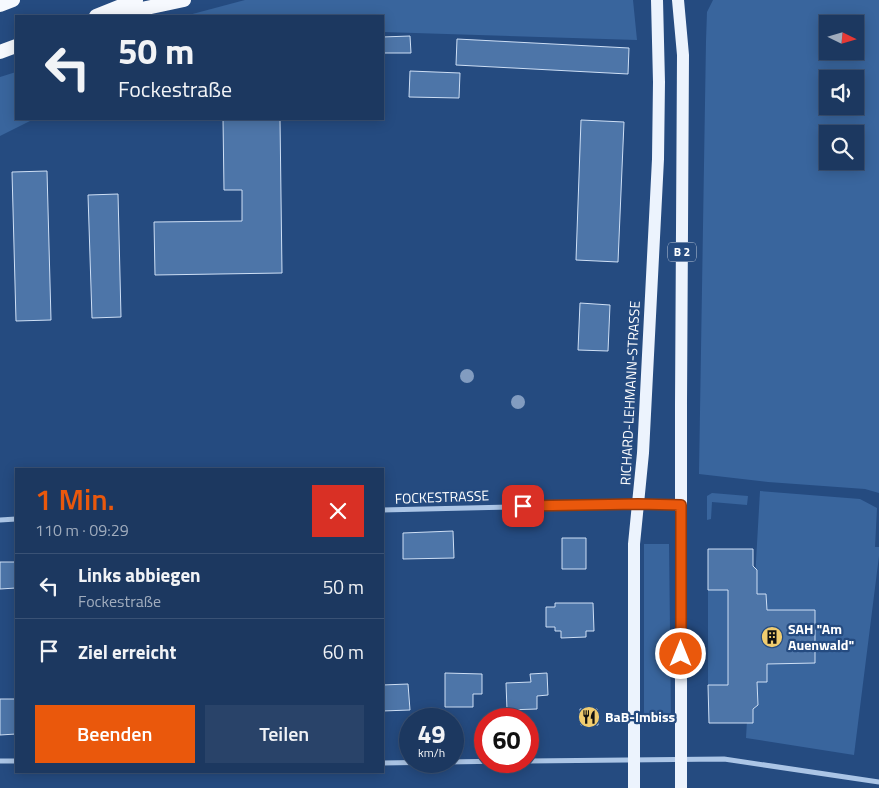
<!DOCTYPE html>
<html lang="de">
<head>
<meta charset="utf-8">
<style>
	:root { --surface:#1c3860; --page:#294369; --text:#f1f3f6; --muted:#a0acbd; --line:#3a5275; --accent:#ea580c }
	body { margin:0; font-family:"Titillium Web",sans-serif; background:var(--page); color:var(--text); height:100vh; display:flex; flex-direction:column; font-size:19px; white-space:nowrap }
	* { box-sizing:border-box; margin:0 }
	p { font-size:16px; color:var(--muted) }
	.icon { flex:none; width:28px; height:28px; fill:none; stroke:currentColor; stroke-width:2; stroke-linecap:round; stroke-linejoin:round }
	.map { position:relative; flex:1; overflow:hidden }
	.side { position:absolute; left:15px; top:468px; width:369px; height:305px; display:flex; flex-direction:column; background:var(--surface); border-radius:0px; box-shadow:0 2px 12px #0003,0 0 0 1px var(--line) }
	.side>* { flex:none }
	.hud { position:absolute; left:15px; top:15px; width:369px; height:105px; border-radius:0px; box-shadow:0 2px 12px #0003,0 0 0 1px var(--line); background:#1c3860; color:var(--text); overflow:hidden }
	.needle { width:32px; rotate:95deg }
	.controls { position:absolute; left:819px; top:15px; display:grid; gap:10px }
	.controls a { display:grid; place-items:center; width:45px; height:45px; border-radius:0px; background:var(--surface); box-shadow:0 2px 12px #0003,0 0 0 1px var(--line); font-size:25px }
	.speed { position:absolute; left:399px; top:708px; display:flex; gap:10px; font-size:25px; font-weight:700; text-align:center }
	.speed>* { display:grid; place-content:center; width:65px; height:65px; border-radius:50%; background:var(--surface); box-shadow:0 2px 12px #0003,0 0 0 1px var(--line); line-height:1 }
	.speed small { font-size:12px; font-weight:400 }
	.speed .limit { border:8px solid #d22; background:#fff; color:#111 }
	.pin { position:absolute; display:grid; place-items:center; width:42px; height:42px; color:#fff; margin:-21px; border-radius:10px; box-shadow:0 2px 8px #0006 }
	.me { position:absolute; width:55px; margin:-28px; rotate:0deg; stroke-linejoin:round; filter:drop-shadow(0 0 4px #0008) }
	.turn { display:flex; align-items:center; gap:18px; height:105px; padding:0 20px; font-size:22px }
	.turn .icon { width:65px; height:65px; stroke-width:2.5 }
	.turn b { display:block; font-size:35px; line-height:42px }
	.round { display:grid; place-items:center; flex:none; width:52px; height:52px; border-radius:0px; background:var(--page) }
	.overview { display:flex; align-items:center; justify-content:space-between; height:85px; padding:0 20px }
	h1 { font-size:30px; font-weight:600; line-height:38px; color:var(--accent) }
	.action { display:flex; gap:10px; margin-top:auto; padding:10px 20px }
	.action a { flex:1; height:58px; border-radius:0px; background:var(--accent); color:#fff; font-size:20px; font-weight:600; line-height:58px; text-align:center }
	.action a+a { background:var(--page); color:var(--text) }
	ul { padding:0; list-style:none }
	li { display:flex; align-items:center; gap:15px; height:65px; padding:0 20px; border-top:1px solid var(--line) }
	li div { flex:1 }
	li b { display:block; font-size:19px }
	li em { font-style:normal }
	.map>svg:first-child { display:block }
	.green { fill:#39659d; fill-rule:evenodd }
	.building { fill:#4d75a8; stroke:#cedff5 }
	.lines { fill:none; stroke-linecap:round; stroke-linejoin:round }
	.minor { stroke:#abc5e6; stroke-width:5 }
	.primary { stroke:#ecf3fd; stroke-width:12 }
	.trunk { stroke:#f6f9fe; stroke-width:14 }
	.tree { fill:#829cc0 }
	.route-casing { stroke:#983908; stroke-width:12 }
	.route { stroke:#ea580c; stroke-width:9 }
	.labels { text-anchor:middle; stroke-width:4.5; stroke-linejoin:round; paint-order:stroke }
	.shield { fill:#254b80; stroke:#bec9d9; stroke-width:1 }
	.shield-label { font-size:12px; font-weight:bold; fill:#fff }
	.street-label { font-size:14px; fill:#fff; stroke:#254b80 }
	.poi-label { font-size:14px; font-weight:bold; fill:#fff; stroke:#254b80; text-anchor:start }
</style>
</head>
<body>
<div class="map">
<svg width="879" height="788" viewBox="0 0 879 788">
	<rect width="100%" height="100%" fill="#254b80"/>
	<path class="green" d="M 245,0 L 633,0 L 637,40 L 383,32 L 382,16 L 185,16 Z
		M 713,0 L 879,0 L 879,493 L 865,489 L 768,482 L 699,474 L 706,41 L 707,12 ZM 828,24 L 855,24 L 855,51 L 828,51 ZM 828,79 L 855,79 L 855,106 L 828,106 ZM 828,134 L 855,134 L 855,161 L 828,161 Z
		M 16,72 L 16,119 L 34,119 L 0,136 L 0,77 Z
		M 760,491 L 860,499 L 877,508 L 875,547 L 879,547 L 879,556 L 854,755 L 746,738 Z
		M 712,493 L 748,496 L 747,505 L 712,502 L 711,519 L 707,520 L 707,496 Z
		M 644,544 L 669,544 L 671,719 L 644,719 Z
		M 708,590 L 728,590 L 728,685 L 708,685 Z"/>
	<path class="building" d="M 410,36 L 411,53 L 382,53 L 382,37 Z
		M 457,39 L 629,48 L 628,74 L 456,65 Z
		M 410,71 L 460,73 L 459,98 L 409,97 Z
		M 223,119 L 280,119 L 282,273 L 155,275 L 154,222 L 242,221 L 242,190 L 224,190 Z
		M 581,120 L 624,122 L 618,262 L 576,260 Z
		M 47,171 L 51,320 L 16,321 L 12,172 Z
		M 118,194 L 121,317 L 92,318 L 88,195 Z
		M 580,303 L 610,305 L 608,351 L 578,350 Z
		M 453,531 L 454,558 L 403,559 L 403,533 Z
		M 562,538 L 586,538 L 586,569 L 562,569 Z
		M 708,549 L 753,549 L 753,566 L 757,570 L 757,594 L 766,594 L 767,610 L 815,610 L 815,663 L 767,664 L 767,682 L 757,682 L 758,705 L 753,709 L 753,723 L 709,723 L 708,685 L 728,685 L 728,590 L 708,590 Z
		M 0,562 L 16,562 L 16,588 L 0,589 Z
		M 555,603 L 593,603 L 594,631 L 586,631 L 586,637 L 561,638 L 561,631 L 555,631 L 555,627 L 546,627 L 546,607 L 555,607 Z
		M 445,673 L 482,674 L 482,694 L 473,694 L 473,707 L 445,707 Z
		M 547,673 L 548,695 L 537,696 L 537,709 L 507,710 L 506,683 L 531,682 L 530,674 Z
		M 408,684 L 410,710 L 382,711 L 382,685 Z
		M 0,699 L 16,699 L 16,734 L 0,735 Z
		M 580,709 L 597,709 L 598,725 L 581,725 Z"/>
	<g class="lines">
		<path class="minor" d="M 382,510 L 638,504 L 681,505
			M 0,520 L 16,519
			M 0,761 L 16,761
			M 528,761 L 724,759 L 879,782
			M 382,763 L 514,761"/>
		<path class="primary" d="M 678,0 L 683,55 L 681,404 L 681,788
			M 634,788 L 634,544 L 643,453 L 658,159 L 659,82 L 657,0"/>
		<path class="trunk" d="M 0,5 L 13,0
			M 96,16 L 136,0
			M 109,16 L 184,0
			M 0,52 L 16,46"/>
	</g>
	<g class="tree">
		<circle cx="467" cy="376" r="7"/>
		<circle cx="518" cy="402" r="7"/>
	</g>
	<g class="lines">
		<g class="route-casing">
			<path id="route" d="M 523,506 L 638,504 L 681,505 L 681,654"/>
		</g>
		<use href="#route" class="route"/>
	</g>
	<defs>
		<g id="building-disc" transform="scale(1.125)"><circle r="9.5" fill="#f0cc6f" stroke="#254b80"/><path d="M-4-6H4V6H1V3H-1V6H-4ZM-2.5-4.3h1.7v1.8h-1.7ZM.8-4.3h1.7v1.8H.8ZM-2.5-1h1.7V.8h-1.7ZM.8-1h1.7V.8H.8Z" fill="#111"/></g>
		<g id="restaurant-disc" transform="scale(1.125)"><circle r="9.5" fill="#f0cc6f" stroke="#254b80"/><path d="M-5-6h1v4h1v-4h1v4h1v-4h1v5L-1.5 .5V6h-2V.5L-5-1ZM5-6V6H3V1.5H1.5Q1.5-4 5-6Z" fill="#111"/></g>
	</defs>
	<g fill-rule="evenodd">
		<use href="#building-disc" x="772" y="637"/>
		<use href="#restaurant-disc" x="589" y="717"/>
	</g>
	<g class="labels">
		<rect class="shield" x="668" y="242.5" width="28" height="19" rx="4"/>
		<g class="shield-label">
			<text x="682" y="256">B 2</text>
		</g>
		<g class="street-label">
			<text transform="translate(630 393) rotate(-87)" y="5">RICHARD-LEHMANN-STRASSE</text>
			<text transform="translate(442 497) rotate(-2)" y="5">FOCKESTRASSE</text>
		</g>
		<g class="poi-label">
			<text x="788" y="634">SAH "Am<tspan x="788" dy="16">Auenwald"</tspan></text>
			<text x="605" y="722">BaB-Imbiss</text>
		</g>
	</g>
</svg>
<div class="controls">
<a><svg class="needle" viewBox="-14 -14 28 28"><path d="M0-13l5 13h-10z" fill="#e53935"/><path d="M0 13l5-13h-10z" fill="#a0acbd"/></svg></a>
<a><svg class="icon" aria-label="sound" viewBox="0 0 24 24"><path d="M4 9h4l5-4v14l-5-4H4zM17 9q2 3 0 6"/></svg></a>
<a><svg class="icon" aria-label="search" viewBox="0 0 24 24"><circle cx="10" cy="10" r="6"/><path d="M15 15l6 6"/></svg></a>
</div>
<div class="speed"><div>49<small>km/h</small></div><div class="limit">60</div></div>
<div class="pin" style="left:523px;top:506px;background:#d93025"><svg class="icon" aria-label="arrive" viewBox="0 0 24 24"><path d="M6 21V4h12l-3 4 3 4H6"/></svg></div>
<svg class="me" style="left:681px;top:654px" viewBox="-20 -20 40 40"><circle r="17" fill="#ea580c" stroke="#fff" stroke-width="3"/><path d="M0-11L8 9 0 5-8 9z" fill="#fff"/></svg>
<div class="hud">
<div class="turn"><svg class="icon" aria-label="left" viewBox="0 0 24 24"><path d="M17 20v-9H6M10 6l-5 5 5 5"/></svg><div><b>50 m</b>Fockestraße</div></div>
</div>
<section class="side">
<div class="overview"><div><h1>1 Min.</h1><p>110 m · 09:29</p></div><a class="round" style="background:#d93025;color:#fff"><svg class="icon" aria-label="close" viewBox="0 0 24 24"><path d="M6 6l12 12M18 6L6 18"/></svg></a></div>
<ul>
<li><svg class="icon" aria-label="left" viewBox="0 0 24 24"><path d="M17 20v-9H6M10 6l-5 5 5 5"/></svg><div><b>Links abbiegen</b><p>Fockestraße</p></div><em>50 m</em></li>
<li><svg class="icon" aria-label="arrive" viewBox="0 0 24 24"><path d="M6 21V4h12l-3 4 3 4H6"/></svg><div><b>Ziel erreicht</b></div><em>60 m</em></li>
</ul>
<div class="action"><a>Beenden</a><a>Teilen</a></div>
</section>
</div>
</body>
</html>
